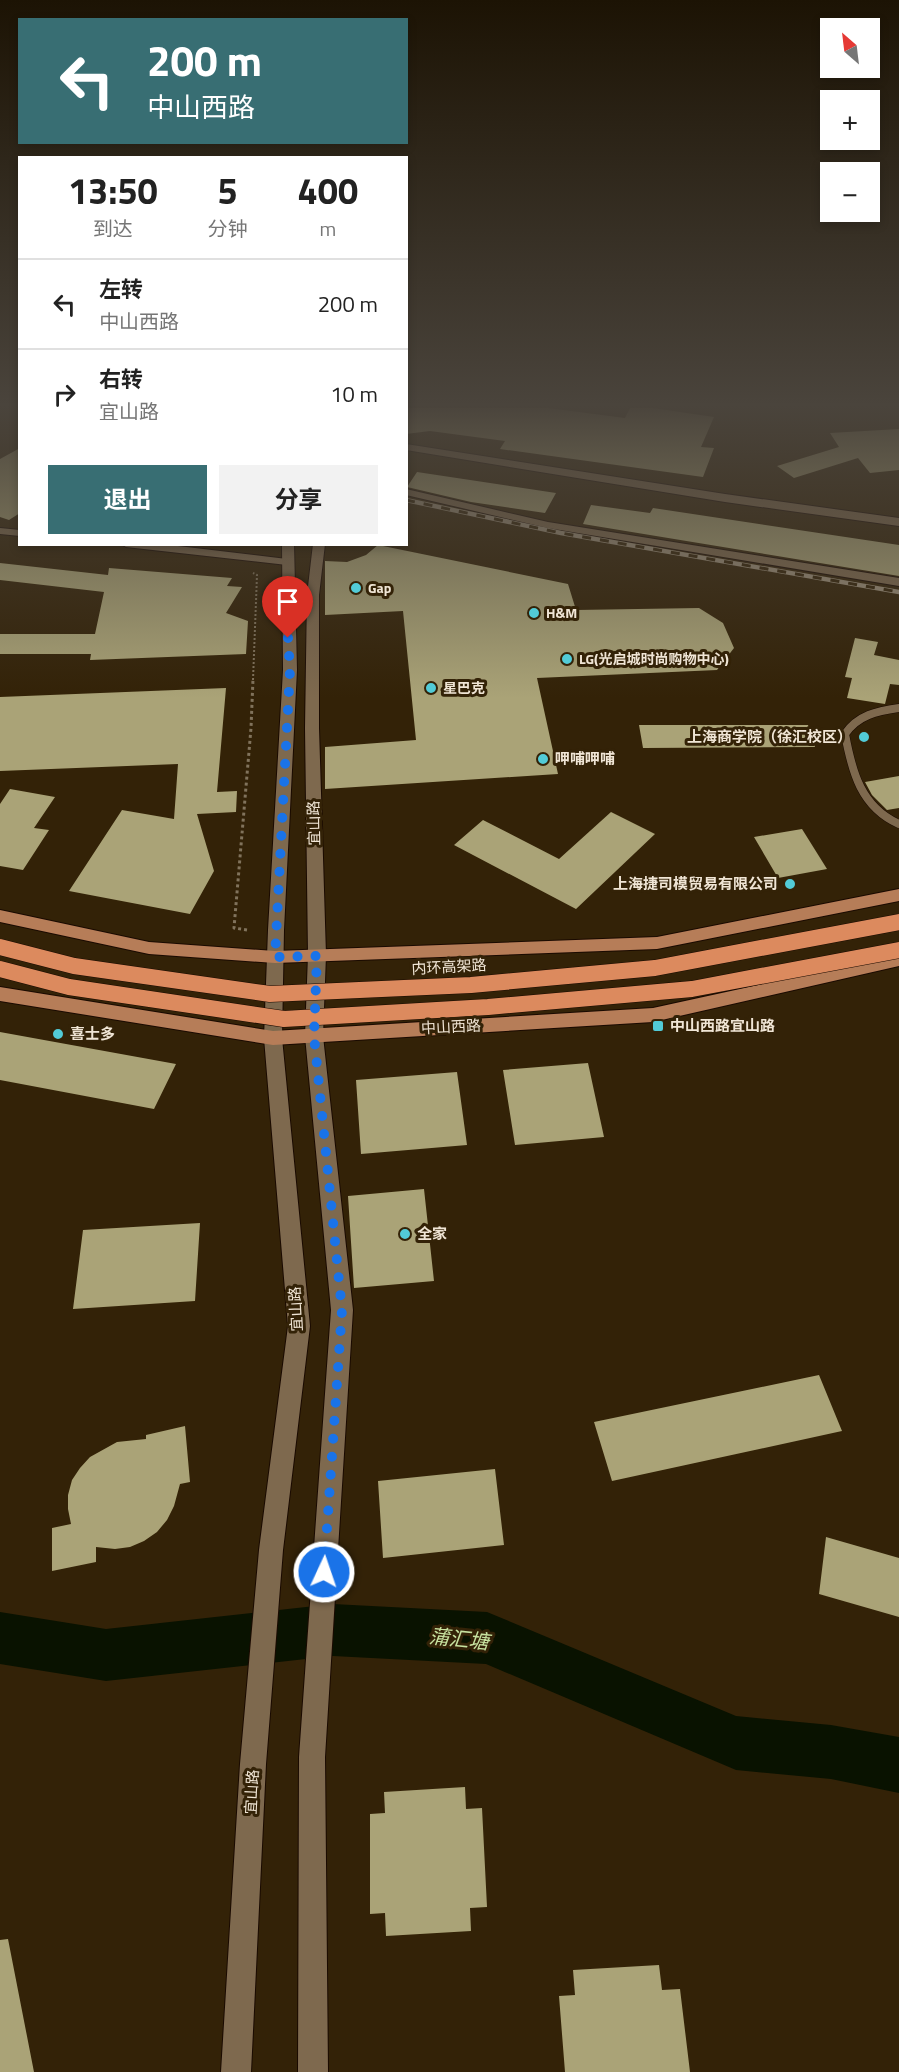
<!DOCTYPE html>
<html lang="zh">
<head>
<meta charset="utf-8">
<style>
	:root { --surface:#fff; --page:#f2f2f2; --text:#222; --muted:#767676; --line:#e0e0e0; --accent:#386e73 }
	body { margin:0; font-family:"Titillium Web","Noto Sans SC",sans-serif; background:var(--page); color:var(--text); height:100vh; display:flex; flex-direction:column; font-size:22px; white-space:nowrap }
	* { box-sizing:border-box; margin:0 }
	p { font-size:20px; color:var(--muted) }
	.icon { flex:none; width:33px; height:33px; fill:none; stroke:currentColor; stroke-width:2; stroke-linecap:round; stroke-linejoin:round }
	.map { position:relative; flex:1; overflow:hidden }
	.sheet { position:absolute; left:18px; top:156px; width:390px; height:390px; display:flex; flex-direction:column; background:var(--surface); border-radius:0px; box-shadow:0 3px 9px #0003 }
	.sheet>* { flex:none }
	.hud { position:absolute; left:18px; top:18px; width:390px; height:126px; border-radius:0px; box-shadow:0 3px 9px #0003; background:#386e73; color:#fff; overflow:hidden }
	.needle { width:39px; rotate:332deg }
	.tools { position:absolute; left:820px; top:18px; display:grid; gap:12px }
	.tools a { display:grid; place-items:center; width:60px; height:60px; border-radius:0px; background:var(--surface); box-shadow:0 3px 9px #0003; font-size:30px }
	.pin { position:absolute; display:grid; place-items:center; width:51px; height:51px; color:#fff; margin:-62px -26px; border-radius:50% 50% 50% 0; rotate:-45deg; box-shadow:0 0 6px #0007 }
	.pin .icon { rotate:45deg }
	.me { position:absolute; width:66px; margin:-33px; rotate:3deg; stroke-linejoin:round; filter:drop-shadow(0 0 4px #0008) }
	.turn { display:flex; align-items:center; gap:21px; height:126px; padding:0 30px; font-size:27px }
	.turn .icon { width:78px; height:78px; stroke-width:2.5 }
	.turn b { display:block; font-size:42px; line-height:51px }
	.eta { display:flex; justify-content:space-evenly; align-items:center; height:102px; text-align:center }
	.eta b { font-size:36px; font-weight:700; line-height:42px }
	.cta { display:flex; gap:12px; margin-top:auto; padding:12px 30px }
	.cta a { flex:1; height:69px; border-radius:0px; background:var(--accent); color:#fff; font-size:24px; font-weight:700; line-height:69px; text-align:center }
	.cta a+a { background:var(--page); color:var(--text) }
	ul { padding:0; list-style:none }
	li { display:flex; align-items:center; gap:18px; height:90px; padding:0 30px; border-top:2px solid var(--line) }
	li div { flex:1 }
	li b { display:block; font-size:22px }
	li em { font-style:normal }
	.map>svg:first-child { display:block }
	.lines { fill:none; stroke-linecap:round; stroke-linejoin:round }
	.river { fill:#091200; fill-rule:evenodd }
	.building { fill:#aaa377 }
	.lane-casing { stroke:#1a0a00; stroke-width:9 }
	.street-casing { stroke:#1a0a00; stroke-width:2 }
	.secondary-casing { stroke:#1a0a00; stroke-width:2 }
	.primary-casing { stroke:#1a0a00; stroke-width:2 }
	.path-far1 { stroke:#81735c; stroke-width:2; stroke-dasharray:2 2; stroke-linecap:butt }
	.path { stroke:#81735c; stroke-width:3; stroke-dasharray:3 3; stroke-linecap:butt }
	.lane { stroke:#7e694e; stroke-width:8 }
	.street { fill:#7e694e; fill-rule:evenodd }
	.secondary { fill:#7e694e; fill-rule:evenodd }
	.primary { fill:#b67d58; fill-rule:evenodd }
	.rail-casing { stroke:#9d907b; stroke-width:4.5 }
	.rail { stroke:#332207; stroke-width:3; stroke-dasharray:9; stroke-linecap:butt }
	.highway-bridge-casing { stroke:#1a0a00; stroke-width:17; stroke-linecap:butt }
	.highway-bridge { stroke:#dc8a5e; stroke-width:16 }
	.route { stroke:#1a73e8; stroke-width:10; stroke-dasharray:0 18 }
	.poi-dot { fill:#52cbd7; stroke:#332207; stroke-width:2 }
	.labels { text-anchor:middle; stroke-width:6; stroke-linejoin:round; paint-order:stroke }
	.far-poi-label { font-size:14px; font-weight:bold; fill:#f0e5d5; stroke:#332207; text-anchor:start }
	.poi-label { font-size:15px; font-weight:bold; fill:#f0e5d5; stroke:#332207; text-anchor:start }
	.street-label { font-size:15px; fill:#f0e5d5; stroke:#332207 }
	.near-water-label { font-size:20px; font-style:italic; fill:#c7e2a0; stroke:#332207 }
</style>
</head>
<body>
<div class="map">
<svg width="899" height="2072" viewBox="0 0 899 2072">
	<rect width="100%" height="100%" fill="#332207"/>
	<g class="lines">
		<path class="river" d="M 333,1604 L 487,1612 L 736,1716 L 831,1725 L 899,1737 L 899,1793 L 831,1779 L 736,1770 L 486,1664 L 333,1656 L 106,1681 L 0,1664 L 0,1612 L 106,1629 Z"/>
	</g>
	<path class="building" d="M 406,408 L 548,408 L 625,418 L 630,408 L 653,408 L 714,417 L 701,447 L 714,448 L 703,477 L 500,449 L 505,441 L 430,431 L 406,434 Z
		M 899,429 L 899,470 L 870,473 L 858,458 L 794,478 L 777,466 L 839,447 L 830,433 Z
		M 20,448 L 20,513 L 9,520 L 0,517 L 0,459 Z
		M 417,472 L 556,493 L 545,513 L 471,502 L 407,487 Z
		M 591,505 L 650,513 L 653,508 L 899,545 L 899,576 L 583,524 Z
		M 378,545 L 568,584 L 576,610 L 699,608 L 723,623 L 734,648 L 717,670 L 537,678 L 558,774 L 325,789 L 325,747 L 416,740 L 403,611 L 325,615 L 325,561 L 347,562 L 366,555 Z
		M 0,563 L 108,575 L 109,568 L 232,578 L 227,586 L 242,587 L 226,613 L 248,621 L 246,654 L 90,660 L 91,654 L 0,654 L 0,634 L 95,634 L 104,592 L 0,580 Z
		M 855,638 L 878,642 L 874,655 L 899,660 L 899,685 L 890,684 L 885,704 L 847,698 L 852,678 L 845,677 Z
		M 226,688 L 217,792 L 237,791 L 236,812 L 197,814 L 214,871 L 190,914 L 69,891 L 122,810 L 174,819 L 178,764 L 0,771 L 0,697 Z
		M 639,725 L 808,725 L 815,747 L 643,748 Z
		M 899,776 L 899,808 L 887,810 L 872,795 L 865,782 Z
		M 10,789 L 55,797 L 34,828 L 49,830 L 23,870 L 0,866 L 0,804 Z
		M 611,812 L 655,834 L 576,909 L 454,845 L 483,820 L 559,859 Z
		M 802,829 L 827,869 L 778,878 L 754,837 Z
		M 0,1032 L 176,1064 L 154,1109 L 0,1080 Z
		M 588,1063 L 604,1137 L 515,1145 L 503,1070 Z
		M 457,1072 L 467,1145 L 361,1154 L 356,1080 Z
		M 424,1189 L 434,1281 L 354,1288 L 348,1196 Z
		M 200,1223 L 195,1301 L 73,1309 L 83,1230 Z
		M 819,1375 L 842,1431 L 612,1481 L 594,1422 Z
		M 185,1426 L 190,1482 L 180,1484 L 174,1506 L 167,1520 L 157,1532 L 144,1541 L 130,1547 L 115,1549 L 96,1547 L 96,1562 L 52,1571 L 52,1528 L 71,1524 L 68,1509 L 68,1495 L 72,1480 L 80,1468 L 90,1457 L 117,1442 L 146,1439 L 146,1435 Z
		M 495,1469 L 504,1545 L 383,1558 L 378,1481 Z
		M 826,1537 L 899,1558 L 899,1617 L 819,1594 Z
		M 465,1787 L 466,1809 L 482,1808 L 487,1907 L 470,1908 L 471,1931 L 386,1936 L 385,1913 L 370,1914 L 370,1814 L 385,1813 L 384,1792 Z
		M 8,1939 L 34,2072 L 0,2072 L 0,1940 Z
		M 659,1965 L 662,1990 L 680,1989 L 690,2072 L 565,2072 L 559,1996 L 575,1995 L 573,1970 Z"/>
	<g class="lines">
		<g class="lane-casing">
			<path id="lane" d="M 899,708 C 877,711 858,715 845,734 C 852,772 861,807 899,824"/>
		</g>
		<g class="street-casing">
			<path id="street" d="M 406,489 L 548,522 L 899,578 L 899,586 L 548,528 L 406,495 Z
				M 0,528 L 20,530 L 20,536 L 0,534 Z
				M 121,544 L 161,544 L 287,559 L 293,562 L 287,565 L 126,547 Z"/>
		</g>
		<g class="secondary-casing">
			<path id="secondary" d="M 406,444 L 725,494 L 899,518 L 899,526 L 725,502 L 406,450 Z
				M 282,544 L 294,544 L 297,670 L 284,930 L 282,1038 L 310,1326 L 283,1550 L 266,1764 L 251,2072 L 221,2072 L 240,1764 L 259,1550 L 288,1326 L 264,1038 L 268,930 L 283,670 Z
				M 313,544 L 325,544 L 319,595 L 319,728 L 326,955 L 323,1036 L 353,1310 L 325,1757 L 328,2072 L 298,2072 L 299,1757 L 331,1310 L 305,1036 L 308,955 L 305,728 L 307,595 Z"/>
		</g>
		<g class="primary-casing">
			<path id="primary" d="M 899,889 L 899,901 L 657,949 L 275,963 L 149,954 L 0,922 L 0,910 L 149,942 L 275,951 L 657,937 Z
				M 899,954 L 899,966 L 653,1022 L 273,1045 L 0,1001 L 0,987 L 273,1031 L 653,1008 Z"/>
		</g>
		<path class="path-far1" d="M 253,680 L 257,575 L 253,573"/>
		<path class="path" d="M 247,930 L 234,928 L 251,728 L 253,679"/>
		<use href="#lane" class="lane"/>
		<use href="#street" class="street"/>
		<use href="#secondary" class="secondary"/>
		<use href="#primary" class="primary"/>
		<g class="rail-casing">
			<path id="rail" d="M 406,500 L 561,533 L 899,592"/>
		</g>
		<use href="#rail" class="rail"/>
		<g class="highway-bridge-casing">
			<path id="highway-bridge" d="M 0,947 L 74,966 L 270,994 L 471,985 L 655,968 L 899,922
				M 0,969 L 69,987 L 284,1019 L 488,1007 L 692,989 L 899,950"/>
		</g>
		<use href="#highway-bridge" class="highway-bridge"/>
	</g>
	<linearGradient id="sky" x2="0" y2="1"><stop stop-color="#1c1304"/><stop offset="0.58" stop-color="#4a443c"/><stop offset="1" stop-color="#4a443c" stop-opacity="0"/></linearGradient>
	<rect width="899" height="698" fill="url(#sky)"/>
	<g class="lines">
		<path class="route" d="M 288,638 L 290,670 L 275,957 L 317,956 L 314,1036 L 342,1310 L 324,1572"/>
	</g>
	<g class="poi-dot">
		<circle cx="356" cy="588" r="6"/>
		<circle cx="534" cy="613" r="6"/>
		<circle cx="567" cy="659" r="6"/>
		<circle cx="431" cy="688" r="6"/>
		<circle cx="864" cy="737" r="6"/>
		<circle cx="543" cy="759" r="6"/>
		<circle cx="790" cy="884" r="6"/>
		<rect x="652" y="1020" width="12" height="12" rx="3"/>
		<circle cx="58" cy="1034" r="6"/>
		<circle cx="405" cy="1234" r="6"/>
	</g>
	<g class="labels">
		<g class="far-poi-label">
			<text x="368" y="593">Gap</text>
			<text x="546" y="618">H&amp;M</text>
			<text x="579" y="664">LG(光启城时尚购物中心)</text>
			<text x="443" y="693">星巴克</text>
		</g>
		<g class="poi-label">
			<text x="852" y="742" text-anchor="end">上海商学院（徐汇校区）</text>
			<text x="555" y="764">呷哺呷哺</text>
			<text x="778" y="889" text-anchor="end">上海捷司模贸易有限公司</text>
			<text x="670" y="1031">中山西路宜山路</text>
			<text x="70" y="1039">喜士多</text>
			<text x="417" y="1239">全家</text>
		</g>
		<g class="street-label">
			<text transform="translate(314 823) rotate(-91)" y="5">宜山路</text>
			<text transform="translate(449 967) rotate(-3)" y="5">内环高架路</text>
			<text transform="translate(451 1027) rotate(-3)" y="5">中山西路</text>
			<text transform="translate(296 1309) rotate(-93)" y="5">宜山路</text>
			<text transform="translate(252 1792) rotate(-87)" y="5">宜山路</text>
		</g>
		<g class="near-water-label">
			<text transform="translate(459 1639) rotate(6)" y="7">蒲汇塘</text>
		</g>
	</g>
</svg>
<div class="tools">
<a><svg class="needle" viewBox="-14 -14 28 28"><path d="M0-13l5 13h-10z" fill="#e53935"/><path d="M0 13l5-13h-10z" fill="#767676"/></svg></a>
<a>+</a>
<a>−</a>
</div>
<div class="pin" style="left:288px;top:638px;background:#d93025"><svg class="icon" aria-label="arrive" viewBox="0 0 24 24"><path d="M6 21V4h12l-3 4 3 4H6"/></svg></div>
<svg class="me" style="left:324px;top:1572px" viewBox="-20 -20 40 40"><circle r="17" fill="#1a73e8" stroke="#fff" stroke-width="3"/><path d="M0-11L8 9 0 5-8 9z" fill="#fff"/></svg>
<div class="hud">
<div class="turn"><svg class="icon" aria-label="left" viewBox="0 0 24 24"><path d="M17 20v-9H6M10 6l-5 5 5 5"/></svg><div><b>200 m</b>中山西路</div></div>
</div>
<section class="sheet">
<div class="eta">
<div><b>13:50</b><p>到达</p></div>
<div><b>5</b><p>分钟</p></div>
<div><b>400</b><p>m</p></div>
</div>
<ul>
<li><svg class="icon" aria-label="left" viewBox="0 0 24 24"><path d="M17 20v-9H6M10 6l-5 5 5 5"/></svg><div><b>左转</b><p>中山西路</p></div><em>200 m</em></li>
<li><svg class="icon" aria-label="right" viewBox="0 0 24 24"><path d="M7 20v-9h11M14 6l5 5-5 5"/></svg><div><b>右转</b><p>宜山路</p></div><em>10 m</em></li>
</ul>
<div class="cta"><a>退出</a><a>分享</a></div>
</section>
</div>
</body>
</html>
